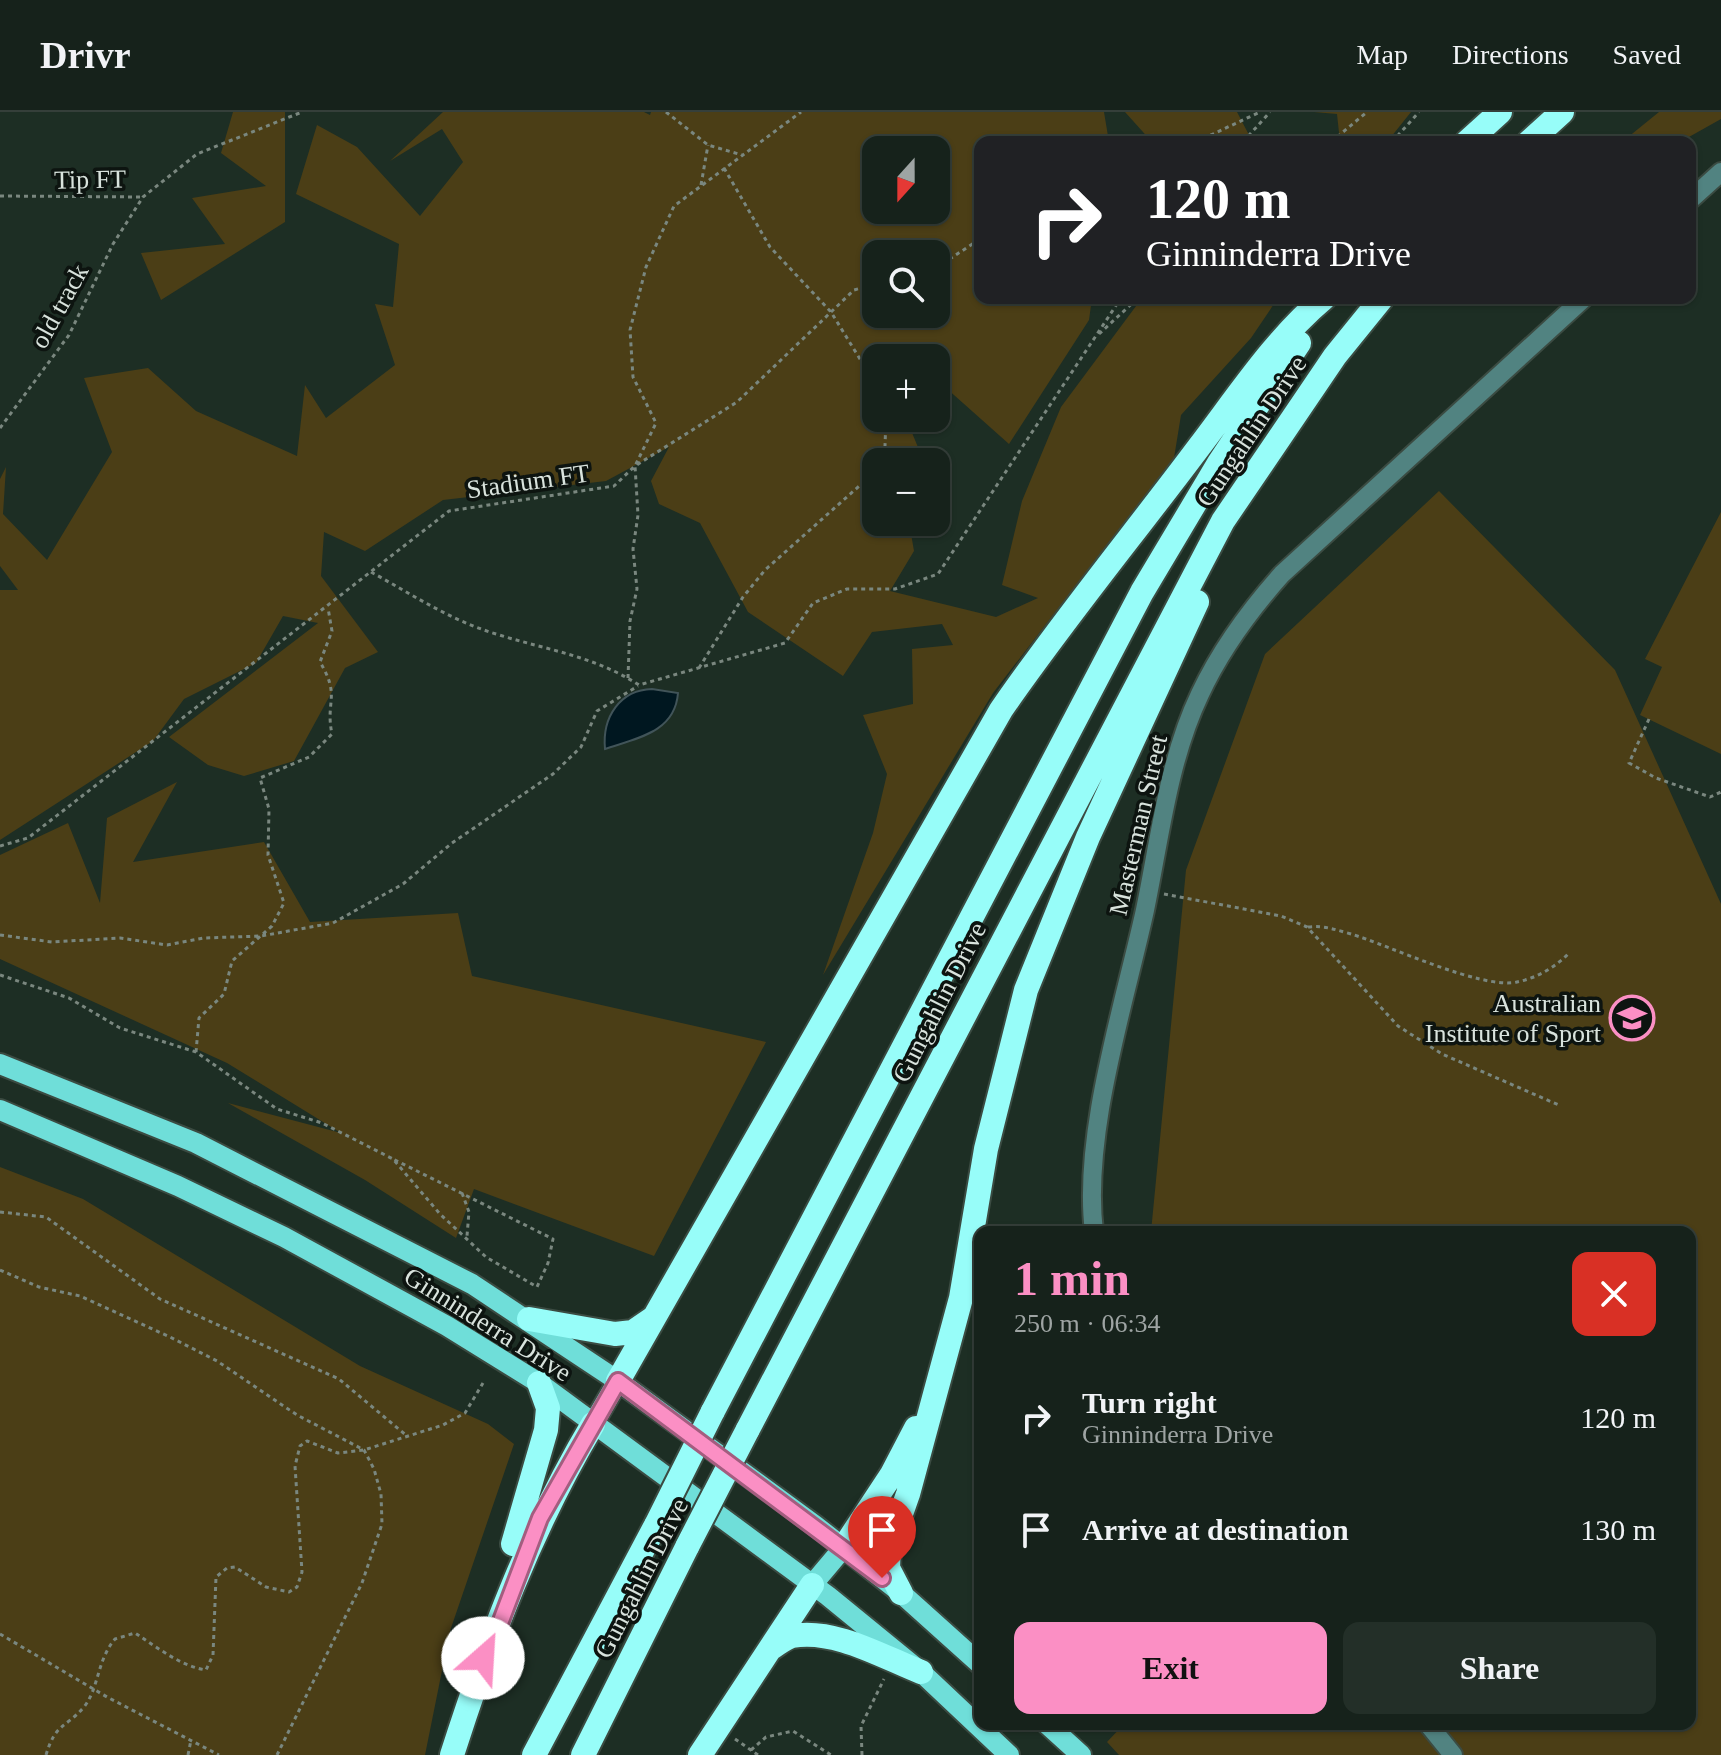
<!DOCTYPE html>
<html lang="en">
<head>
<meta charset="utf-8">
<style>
	:root { --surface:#16221b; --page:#232f28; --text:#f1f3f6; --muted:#9ea4a3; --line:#353f3a; --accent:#fb8fc4 }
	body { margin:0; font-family:Georgia,serif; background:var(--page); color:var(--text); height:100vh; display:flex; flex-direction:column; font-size:30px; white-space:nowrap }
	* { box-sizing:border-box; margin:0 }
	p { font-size:26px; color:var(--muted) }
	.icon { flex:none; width:44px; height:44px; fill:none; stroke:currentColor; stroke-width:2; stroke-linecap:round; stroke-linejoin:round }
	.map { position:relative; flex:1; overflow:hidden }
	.sheet { position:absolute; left:974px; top:1114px; width:722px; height:504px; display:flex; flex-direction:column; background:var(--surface); border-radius:16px; box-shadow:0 2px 6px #0004,0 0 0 2px var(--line) }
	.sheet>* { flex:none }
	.guide { position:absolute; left:974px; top:24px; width:722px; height:168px; border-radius:16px; box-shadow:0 2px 6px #0004,0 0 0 2px var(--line); background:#202124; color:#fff; overflow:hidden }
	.needle { width:52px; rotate:201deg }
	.controls { position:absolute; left:862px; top:24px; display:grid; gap:16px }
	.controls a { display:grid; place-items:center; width:88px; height:88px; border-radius:16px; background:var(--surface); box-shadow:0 2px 6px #0004,0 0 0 2px var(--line); font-size:40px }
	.pin { position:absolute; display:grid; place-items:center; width:68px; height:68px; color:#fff; margin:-82px -34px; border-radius:50% 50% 50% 0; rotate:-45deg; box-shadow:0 0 8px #0007 }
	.pin .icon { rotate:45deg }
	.me { position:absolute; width:88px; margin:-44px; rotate:26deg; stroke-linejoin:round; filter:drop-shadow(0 0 6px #0008) }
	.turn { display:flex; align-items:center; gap:28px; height:168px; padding:0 40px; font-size:36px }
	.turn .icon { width:104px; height:104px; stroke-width:2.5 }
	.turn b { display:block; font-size:56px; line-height:68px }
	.round { display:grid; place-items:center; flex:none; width:84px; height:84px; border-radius:16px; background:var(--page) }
	.headline { display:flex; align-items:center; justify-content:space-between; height:136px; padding:0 40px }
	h1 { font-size:48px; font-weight:700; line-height:60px; color:var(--accent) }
	.action { display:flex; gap:16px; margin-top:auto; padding:16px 40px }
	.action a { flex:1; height:92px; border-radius:16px; background:var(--accent); color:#111; font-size:32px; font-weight:700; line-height:92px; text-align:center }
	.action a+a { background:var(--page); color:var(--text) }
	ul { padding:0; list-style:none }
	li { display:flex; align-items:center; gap:24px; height:112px; padding:0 40px }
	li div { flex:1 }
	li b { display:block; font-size:30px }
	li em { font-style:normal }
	header { display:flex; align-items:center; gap:48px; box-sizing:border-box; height:112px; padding:0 40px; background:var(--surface); border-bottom:2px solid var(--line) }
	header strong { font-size:38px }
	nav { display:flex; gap:44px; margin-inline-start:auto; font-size:28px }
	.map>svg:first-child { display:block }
	.green { fill:#4b3e16; fill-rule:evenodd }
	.water { fill:#001720; stroke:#415459; stroke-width:2 }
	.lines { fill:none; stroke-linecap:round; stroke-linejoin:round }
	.minor-casing { stroke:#3b4b42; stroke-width:22 }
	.major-casing { stroke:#3b4b42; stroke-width:24 }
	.highway-casing { stroke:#3b4b42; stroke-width:28 }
	.path { stroke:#7a877f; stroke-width:3; stroke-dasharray:4 4; stroke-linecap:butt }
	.minor { stroke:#518381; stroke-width:18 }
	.major { stroke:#6fded9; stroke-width:20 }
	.highway { stroke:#97fdf9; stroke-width:24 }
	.highway-bridge-casing { stroke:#3b4b42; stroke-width:28; stroke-linecap:butt }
	.highway-bridge { stroke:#97fdf9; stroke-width:24 }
	.route-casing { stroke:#a35d7f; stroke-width:20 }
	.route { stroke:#fb8fc4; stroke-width:14 }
	.labels { text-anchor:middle; stroke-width:7; stroke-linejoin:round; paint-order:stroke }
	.street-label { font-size:26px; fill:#d9e3dd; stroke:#0d1410 }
	.poi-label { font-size:26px; fill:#d9e3dd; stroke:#0d1410; text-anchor:end }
</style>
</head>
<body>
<header>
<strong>Drivr</strong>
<nav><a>Map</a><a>Directions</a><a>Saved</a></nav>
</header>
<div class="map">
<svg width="1721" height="1643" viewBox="0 0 1721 1643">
	<rect width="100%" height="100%" fill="#1d2e24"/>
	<path class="green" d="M 233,0 L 285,0 L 285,110 L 161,188 L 141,141 L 225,132 L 192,86 L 266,74 L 221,41 Z
		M 443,0 L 644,0 L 650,3 L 651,0 L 1104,0 L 1109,30 L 980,30 L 980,186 L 1092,186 L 1089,208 L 1009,332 L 936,267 L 936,246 L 912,246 L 908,242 L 904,246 L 876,246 L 876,306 L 906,306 L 924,350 L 876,350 L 876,410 L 909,410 L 914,439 L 890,479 L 996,505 L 1038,486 L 1002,473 L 1022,389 L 1061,295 L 1142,186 L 1278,186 L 1251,226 L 1181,303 L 1174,346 L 993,581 L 823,863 L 873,721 L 887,662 L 863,603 L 913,592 L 912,537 L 953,533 L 942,512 L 872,520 L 843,564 L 748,500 L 700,411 L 659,392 L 651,369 L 669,335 L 606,369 L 443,388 L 365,439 L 324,420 L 321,464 L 378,540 L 345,556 L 294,649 L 244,664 L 208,653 L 169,625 L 318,511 L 283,504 L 256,551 L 184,587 L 153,629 L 0,728 L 0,478 L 18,478 L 0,454 L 0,367 L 6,355 L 3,402 L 47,448 L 112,340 L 84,266 L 148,256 L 196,299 L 297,344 L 305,273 L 326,306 L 395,253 L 375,192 L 393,195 L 399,132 L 296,82 L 317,13 L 357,35 L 420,104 L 463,50 L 442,17 L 390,49 ZM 876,38 L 936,38 L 936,98 L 876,98 ZM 876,142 L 936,142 L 936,202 L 876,202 Z
		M 1125,0 L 1237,0 L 1249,23 L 1238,30 L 1152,30 Z
		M 1314,0 L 1411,0 L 1387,30 L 1340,30 L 1337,2 Z
		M 1659,0 L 1721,0 L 1721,7 L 1680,30 L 1622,30 Z
		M 1439,379 L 1615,558 L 1721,792 L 1721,1643 L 1119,1643 L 1107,1630 L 1124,1612 L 1690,1612 L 1690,1120 L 1151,1120 L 1186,758 L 1265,542 Z
		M 1721,400 L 1721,642 L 1640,603 L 1662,555 L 1645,547 Z
		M 177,670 L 133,750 L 264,730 L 310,810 L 458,801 L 472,864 L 766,930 L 654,1144 L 474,1077 L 456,1126 L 365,1068 L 228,991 L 341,1021 L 227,951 L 0,847 L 0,743 L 68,711 L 100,791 L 107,706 Z
		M 0,1055 L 83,1087 L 360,1254 L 488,1312 L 514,1332 L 450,1519 L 425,1643 L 0,1643 Z"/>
	<path class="water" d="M 652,577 L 678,581 C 675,620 638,626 605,637 C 602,605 620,578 652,577 Z"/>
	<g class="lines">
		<g class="minor-casing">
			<path id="minor" d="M 1690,88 L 1721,60
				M 1094,1120 C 1082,1023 1124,894 1145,798 C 1160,726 1168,649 1200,582 C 1221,537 1249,499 1282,462 L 1584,186
				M 1428,1612 L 1453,1643"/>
		</g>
		<g class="major-casing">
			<path id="major" d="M 0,952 L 196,1031 L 472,1172 L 618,1269 L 816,1414 L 901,1481 L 980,1552
				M 0,998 L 178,1074 L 284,1125 L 447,1214 L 539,1271 L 828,1484 L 921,1560 L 1009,1643
				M 593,1312 L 618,1269
				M 812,1473 L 844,1435
				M 1047,1612 L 1081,1643"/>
		</g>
		<g class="highway-casing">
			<path id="highway" d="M 1467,30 L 1500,0
				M 1529,30 L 1562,0
				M 529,1207 L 615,1222 L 633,1220 L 652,1207
				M 618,1269 L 1001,598 C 1063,508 1133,423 1199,335 C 1238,284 1275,227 1324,186
				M 712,1301 L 1142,480 L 1219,351 L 1299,231
				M 747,1319 L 1223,409 L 1335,244 L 1382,186
				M 513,1432 L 546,1318 L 548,1296 L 539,1271
				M 844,1435 L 892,1362 L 916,1316
				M 901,1481 L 888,1456 L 889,1436 L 908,1382 L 961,1186 L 986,1037 L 1026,878 L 1088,725 L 1197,490
				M 770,1537 C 777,1533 784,1526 792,1524 C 834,1516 883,1545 921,1560
				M 452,1643 C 489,1528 531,1416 593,1312
				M 534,1643 L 657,1411
				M 583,1643 L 688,1433
				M 700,1643 L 812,1473"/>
		</g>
		<path class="path" d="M 666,0 L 708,33 L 742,43
			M 1196,30 L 1260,0
			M 1243,30 L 1270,0
			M 1331,30 L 1367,0
			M 1392,30 L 1419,0
			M 724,56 L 770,135 L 831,200 L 876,273
			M 701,73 L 708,33
			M 0,84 L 143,85
			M 936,156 L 980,127
			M 1099,222 L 1138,186
			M 0,316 L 69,223 L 113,132 L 143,85 L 197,42 L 302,0
			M 879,350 L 885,334 L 886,306
			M 371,460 C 413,483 450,508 496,522 C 547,538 594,544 639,573 L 785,531 L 813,491 L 847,477 L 895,477 L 938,462 L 1121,186
			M 699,556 L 743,485 L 765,458 L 876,359
			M 628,566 L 630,509 L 637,477 L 633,437 L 638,403 L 635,354 L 737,290 L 854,178 L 876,172
			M 1649,607 L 1629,651 L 1656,666 L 1710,685 L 1721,680
			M 0,734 L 28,726 L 449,399 L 614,374 L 635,354 L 656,311 L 633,265 L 630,218 L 646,155 L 674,94 L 801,0
			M 1164,782 L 1281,804 L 1307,815 L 1398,914 L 1442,942 L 1561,994
			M 1308,815 C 1324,813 1336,818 1351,822 C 1388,833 1482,878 1517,870 C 1537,866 1556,855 1570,840
			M 0,823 L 52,830 L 120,826 L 167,833 L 204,826 L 261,824 L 333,811 L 403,772 L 452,731 L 553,662 L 581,635 L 597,599 L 638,574
			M 0,863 L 69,886 L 120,916 L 196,940 L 277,997 L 322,1011 L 393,1047 L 440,1102 L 486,1145 L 537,1175 L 548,1151 L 553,1127 L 393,1047
			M 196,940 L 199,906 L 224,882 L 232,849 L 272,814 L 284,791 L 268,743 L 269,697 L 260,666 L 309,645 L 332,622 C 325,589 341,585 320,550 L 332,519 L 328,496
			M 462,1081 L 469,1100 L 467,1124
			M 0,1100 L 46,1105 L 160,1187 L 339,1267 L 407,1324
			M 0,1158 L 39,1175 L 80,1184 L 170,1225 L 217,1249 L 297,1303 L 364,1338 L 374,1357 L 381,1382 L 382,1412 L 362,1471 L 277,1643
			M 0,1522 L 107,1585 L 219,1643
			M 735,1627 L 758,1643
			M 751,1638 L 766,1625 L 793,1619 L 831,1643
			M 46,1643 C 56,1610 65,1617 84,1595 C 99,1576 97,1548 115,1527 L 135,1521 C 157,1535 180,1554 206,1558 L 213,1543 L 216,1465 L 227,1456 L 235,1455 L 266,1475 L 289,1480 L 297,1475 L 302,1460 L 295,1354 L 300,1334 L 307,1329 L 338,1341 L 364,1338 L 443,1313 L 465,1301 L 483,1271
			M 188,1643 L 191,1628
			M 862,1643 L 861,1614 L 884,1567"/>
		<use href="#minor" class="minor"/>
		<use href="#major" class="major"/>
		<use href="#highway" class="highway"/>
		<g class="highway-bridge-casing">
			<path id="highway-bridge" d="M 657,1411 L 712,1301
				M 688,1433 L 747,1319"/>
		</g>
		<use href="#highway-bridge" class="highway-bridge"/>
	</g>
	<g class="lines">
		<g class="route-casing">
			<path id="route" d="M 483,1546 L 499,1514 L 540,1406 L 618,1269 L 882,1466"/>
		</g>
		<use href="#route" class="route"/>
	</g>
	<defs>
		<g id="university-ring" transform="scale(2.3)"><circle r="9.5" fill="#0d1410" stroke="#fb8fc4" stroke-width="1.5"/><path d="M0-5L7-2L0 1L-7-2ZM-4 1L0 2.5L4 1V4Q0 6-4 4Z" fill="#fb8fc4"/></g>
	</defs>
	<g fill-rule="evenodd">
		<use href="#university-ring" x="1632" y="906"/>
	</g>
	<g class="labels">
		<g class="street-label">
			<text transform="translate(90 67) rotate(-1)" y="9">Tip FT</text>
			<text transform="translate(59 194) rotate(-61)" y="9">old track</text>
			<text transform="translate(1251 319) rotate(-56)" y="9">Gungahlin Drive</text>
			<text transform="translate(528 369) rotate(-8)" y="9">Stadium FT</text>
			<text transform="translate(1138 713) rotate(-77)" y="9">Masterman Street</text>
			<text transform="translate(939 890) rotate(-63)" y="9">Gungahlin Drive</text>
			<text transform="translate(488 1212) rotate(32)" y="9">Ginninderra Drive</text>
			<text transform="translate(641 1466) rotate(-63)" y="9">Gungahlin Drive</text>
		</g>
		<g class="poi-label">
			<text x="1601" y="900">Australian<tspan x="1601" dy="30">Institute of Sport</tspan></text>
		</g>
	</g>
</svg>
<div class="controls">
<a><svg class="needle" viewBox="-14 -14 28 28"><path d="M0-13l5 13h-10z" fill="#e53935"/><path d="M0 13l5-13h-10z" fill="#9ea4a3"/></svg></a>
<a><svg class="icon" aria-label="search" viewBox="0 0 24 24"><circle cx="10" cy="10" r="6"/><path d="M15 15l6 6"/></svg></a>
<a>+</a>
<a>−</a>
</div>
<div class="pin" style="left:882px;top:1466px;background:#d93025"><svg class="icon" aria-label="arrive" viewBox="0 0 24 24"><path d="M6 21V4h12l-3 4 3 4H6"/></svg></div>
<svg class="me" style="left:483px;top:1546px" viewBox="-20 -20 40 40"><circle r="19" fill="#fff"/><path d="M0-13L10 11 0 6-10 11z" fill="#fb8fc4"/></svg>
<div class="guide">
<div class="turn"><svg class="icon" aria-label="right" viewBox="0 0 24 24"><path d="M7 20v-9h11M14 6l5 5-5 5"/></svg><div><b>120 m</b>Ginninderra Drive</div></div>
</div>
<section class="sheet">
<div class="headline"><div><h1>1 min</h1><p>250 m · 06:34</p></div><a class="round" style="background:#d93025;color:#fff"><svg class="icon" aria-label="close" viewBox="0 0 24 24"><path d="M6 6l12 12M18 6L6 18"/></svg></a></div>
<ul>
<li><svg class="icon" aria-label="right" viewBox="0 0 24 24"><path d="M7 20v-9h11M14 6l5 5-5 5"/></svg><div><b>Turn right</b><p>Ginninderra Drive</p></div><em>120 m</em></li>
<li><svg class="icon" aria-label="arrive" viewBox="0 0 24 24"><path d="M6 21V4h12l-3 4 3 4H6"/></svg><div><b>Arrive at destination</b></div><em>130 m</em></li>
</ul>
<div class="action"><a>Exit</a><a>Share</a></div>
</section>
</div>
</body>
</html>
